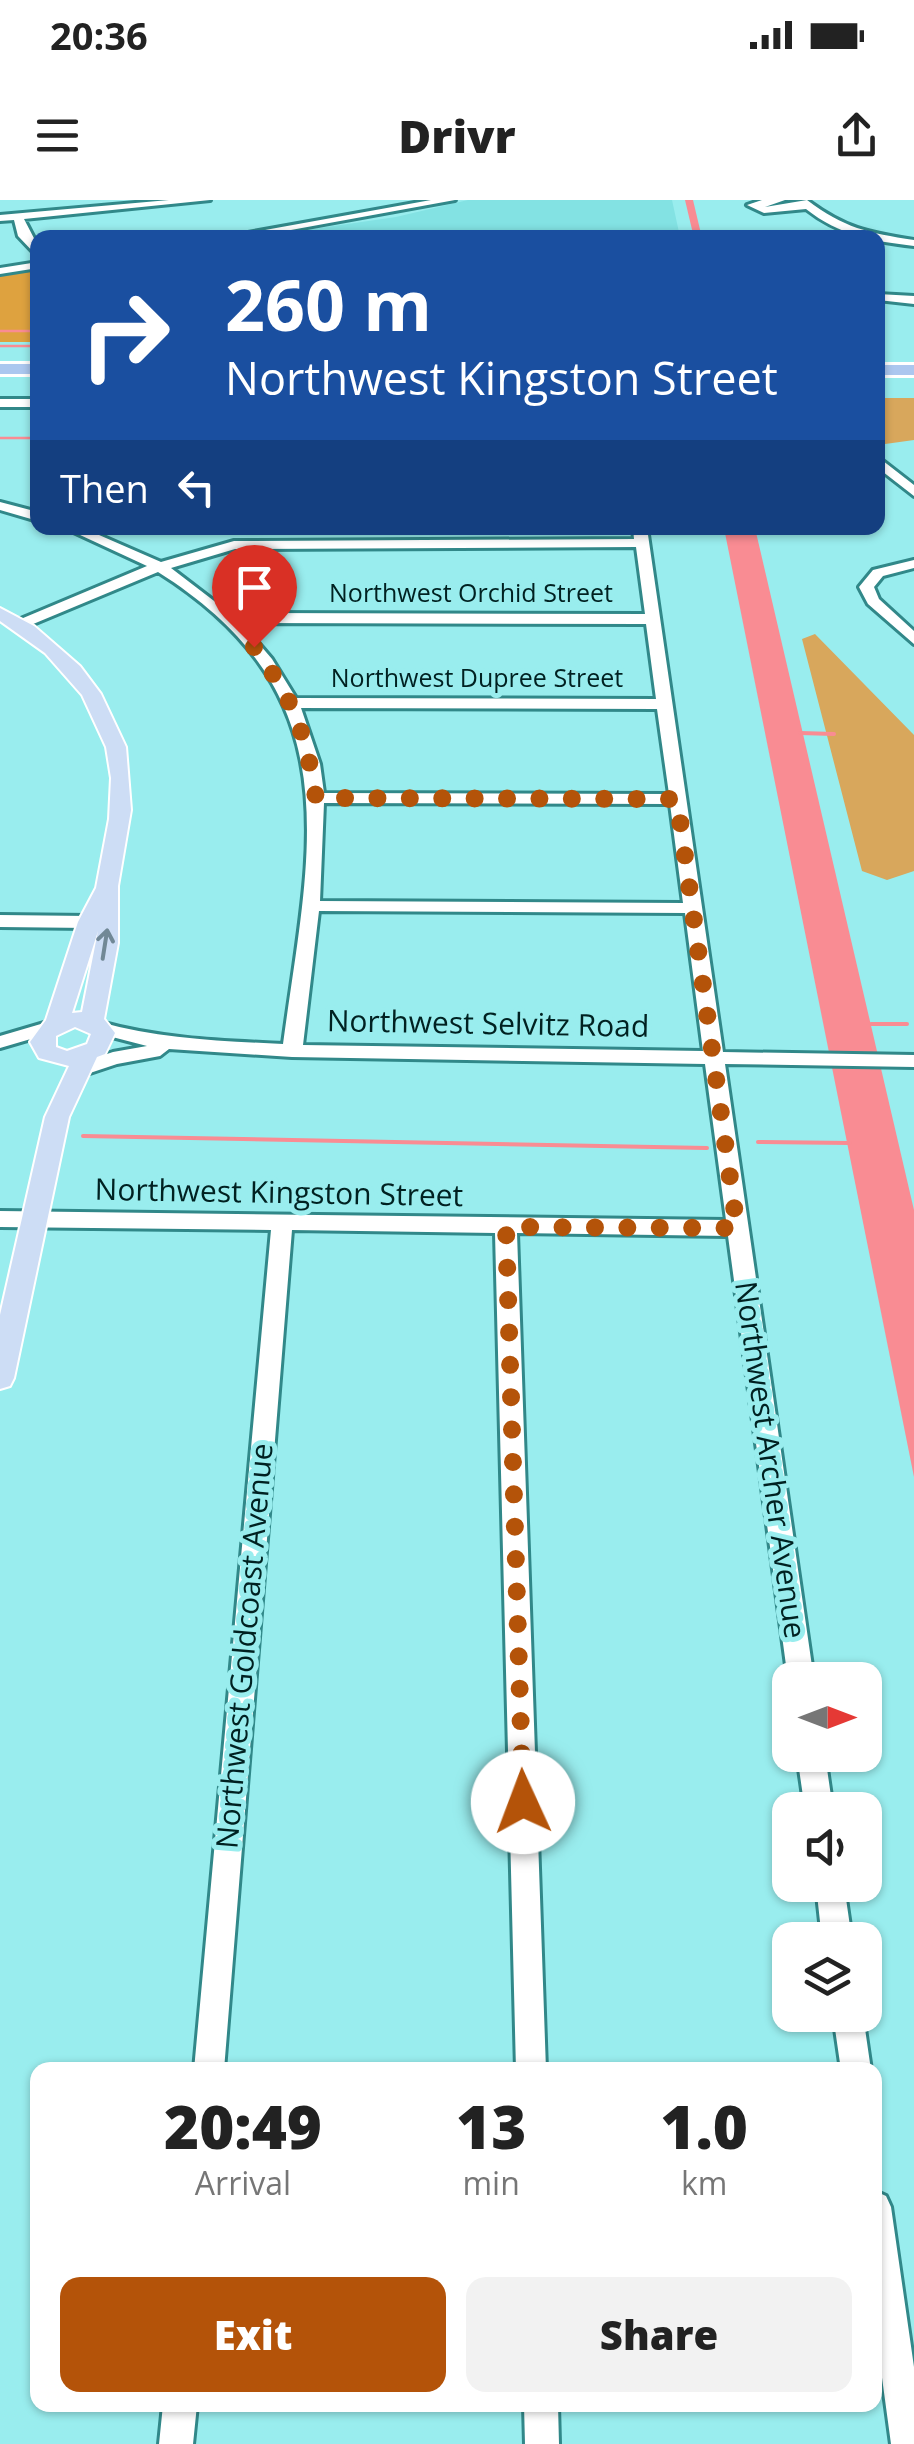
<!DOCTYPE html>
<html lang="en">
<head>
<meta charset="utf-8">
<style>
	:root { --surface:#fff; --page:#f2f2f2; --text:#222; --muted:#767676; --accent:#b45309 }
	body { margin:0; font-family:"Open Sans",sans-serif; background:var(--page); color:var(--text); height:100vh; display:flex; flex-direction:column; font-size:38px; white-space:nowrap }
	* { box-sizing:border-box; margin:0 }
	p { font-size:32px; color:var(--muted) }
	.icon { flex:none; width:55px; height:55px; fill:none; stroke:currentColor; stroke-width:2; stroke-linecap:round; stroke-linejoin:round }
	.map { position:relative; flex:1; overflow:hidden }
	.panel { position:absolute; left:30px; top:1862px; width:852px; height:350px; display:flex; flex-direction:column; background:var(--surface); border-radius:20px; box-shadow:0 2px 8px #0004 }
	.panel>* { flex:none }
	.top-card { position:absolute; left:30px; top:30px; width:855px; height:305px; border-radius:20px; box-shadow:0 2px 8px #0004; background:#1a4fa0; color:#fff; overflow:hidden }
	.needle { width:65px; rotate:90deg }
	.controls { position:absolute; left:772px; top:1462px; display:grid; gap:20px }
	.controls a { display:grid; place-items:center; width:110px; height:110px; border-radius:20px; background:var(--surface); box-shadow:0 2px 8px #0004; font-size:50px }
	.pin { position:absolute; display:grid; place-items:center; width:85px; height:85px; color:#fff; margin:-102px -42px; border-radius:50% 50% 50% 0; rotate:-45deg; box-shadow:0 0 10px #0007 }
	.pin .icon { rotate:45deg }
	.me { position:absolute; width:110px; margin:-55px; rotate:358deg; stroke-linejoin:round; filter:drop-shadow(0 0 8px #0008) }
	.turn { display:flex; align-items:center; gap:35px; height:210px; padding:0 30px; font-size:45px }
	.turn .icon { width:130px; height:130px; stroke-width:2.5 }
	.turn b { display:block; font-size:70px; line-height:85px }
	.then { display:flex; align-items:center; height:95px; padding:0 30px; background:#0003; gap:20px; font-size:38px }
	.eta { display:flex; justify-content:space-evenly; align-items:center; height:170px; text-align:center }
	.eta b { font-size:60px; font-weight:800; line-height:70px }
	.button { display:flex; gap:20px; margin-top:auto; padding:20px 30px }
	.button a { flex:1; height:115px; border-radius:20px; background:var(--accent); color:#fff; font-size:40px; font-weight:800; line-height:115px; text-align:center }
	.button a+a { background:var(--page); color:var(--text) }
	.status { display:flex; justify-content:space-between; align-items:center; height:70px; padding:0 50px; background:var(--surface); direction:ltr }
	.status svg { height:28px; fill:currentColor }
	header { display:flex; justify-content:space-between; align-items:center; height:130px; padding:0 30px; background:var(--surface); font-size:45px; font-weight:800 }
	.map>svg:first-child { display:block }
	.built { fill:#83e2e3 }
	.green { fill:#d8a75c }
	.forest { fill:#dea23f }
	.water { fill:#f98c93 }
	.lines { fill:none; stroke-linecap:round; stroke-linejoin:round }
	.stream-far1 { stroke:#f98c93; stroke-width:2.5 }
	.stream { stroke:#f98c93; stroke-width:4 }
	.canal { fill:#f98c93; fill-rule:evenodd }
	.minor-casing { stroke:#318889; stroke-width:6 }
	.major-casing { stroke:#fff; stroke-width:4 }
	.highway-casing { stroke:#fff; stroke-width:6 }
	.minor { fill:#fff; fill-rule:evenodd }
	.major { fill:#cdddf5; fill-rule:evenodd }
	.highway { fill:#abc7ef; fill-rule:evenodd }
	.oneway { stroke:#718896 }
	.route { stroke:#b45309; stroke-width:18; stroke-dasharray:0 32.4 }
	.labels { text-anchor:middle; stroke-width:10; stroke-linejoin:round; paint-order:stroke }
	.far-street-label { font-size:25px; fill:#002121; stroke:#99edee }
	.street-label { font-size:30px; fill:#002121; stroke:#99edee }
</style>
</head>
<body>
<div class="status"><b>20:36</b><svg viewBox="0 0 49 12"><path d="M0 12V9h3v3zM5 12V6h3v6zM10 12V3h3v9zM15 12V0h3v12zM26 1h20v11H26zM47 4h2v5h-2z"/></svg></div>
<header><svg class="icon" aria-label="menu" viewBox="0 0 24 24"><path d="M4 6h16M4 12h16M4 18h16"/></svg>Drivr<svg class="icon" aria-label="share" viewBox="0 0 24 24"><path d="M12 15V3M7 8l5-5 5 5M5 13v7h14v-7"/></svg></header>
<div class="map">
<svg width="914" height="2244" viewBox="0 0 914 2244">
	<rect width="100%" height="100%" fill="#99edee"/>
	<path class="built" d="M 468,0 L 672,0 L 680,37 L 257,37 L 396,17 Z"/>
	<path class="green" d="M 878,198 L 914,198 L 914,240 L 878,245 Z
		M 815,434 L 914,535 L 914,671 L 887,680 L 862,671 L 802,439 Z"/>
	<path class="forest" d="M 29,68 L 32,81 L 37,81 L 37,142 L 0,142 L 0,72 Z"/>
	<path class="water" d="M 724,328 L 755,328 L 914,1010 L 914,1277 Z"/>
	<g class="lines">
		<path class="stream-far1" d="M 0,131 L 38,131
			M 0,146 L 38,146
			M 0,238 L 38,238"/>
		<path class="stream" d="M 800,533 L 834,534
			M 871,824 L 907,824
			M 83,936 L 707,948
			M 758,942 L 850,943"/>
		<path class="canal" d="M 685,0 L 693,0 L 702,38 L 694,38 Z"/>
		<g class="minor-casing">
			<path id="minor" d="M 169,0 L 210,0 L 24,19 L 38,46 L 38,57 L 18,36 L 14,20 L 0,21 L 0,15 Z
				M 431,0 L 455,0 L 247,38 L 220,38 Z
				M 762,0 L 785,0 L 765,7 L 807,0 C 844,28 868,33 914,40 L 914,46 C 874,41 840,36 806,9 L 764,13 L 747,5 Z
				M 38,62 L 38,68 L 0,74 L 0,68 Z
				M 878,94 L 914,96 L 914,104 L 878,100 Z
				M 0,199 L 38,199 L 38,207 L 0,207 Z
				M 878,257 L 914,285 L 914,296 L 878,268 Z
				M 0,302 L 38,312 L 38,321 L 0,310 Z
				M 65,328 L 83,328 L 161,362 L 234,341 L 634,339 L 633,328 L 647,328 L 723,852 L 914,855 L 914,867 L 725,864 L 814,1480 L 790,1480 L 790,1484 L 788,1480 L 728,1036 L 517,1033 L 546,1870 L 516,1870 L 495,1033 L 292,1030 L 224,1870 L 194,1870 L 271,1030 L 0,1027 L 0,1011 L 726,1020 L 705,864 L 292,857 L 169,849 L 160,856 L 117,864 L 81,876 L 74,875 L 71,870 L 74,865 L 113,852 L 147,846 L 93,832 L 90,828 L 100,822 C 160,839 221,841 283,844 C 309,650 355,496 158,372 L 26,427 L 16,427 L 16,421 L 147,366 ZM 636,347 L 645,414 L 258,413 L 235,417 L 171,368 L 235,349 ZM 258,423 L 646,424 L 656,499 L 296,498 L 272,459 L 243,425 ZM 301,508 L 657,509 L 669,594 L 324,593 L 320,564 ZM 324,603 L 670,604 L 683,703 L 320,701 ZM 319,711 L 685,713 L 703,851 L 303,845 Z
				M 914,360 L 914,368 L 883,376 L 874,387 L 879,399 L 914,431 L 914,444 L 868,404 L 859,387 L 873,370 Z
				M 0,715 L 89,716 L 98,722 L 89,728 L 0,727 Z
				M 51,821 L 61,827 L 58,831 L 0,848 L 0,836 Z
				M 797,1555 L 825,1555 L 833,1610 L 805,1610 Z
				M 816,1685 L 844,1685 L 852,1740 L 822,1740 Z
				M 833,1815 L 863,1815 L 871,1870 L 841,1870 Z
				M 875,1991 L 886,1996 L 891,2007 L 914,2167 L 914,2244 L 891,2244 L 875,2126 Z
				M 163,2205 L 197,2205 L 193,2244 L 159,2244 Z
				M 524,2205 L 558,2205 L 559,2244 L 525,2244 Z"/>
		</g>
		<g class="major-casing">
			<path id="major" d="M 0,408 L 34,426 L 80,466 L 101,494 L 126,547 L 131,610 L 118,686 L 118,743 L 104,819 L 115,833 L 105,854 L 97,857 L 69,917 L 14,1178 L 10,1186 L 0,1189 L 0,1115 L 45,917 L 69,866 L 39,858 L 30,842 L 46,820 L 78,722 L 96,688 L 109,619 L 111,578 L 106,547 L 82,495 L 45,453 L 0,421 ZM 98,731 L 82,812 L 72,813 ZM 75,827 L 91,834 L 87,844 L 67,851 L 56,847 L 56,836 Z"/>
		</g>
		<g class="highway-casing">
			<path id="highway" d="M 0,164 L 38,164 L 38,174 L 0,174 Z
				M 878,165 L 914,165 L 914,175 L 878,175 Z"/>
		</g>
		<use href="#minor" class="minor"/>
		<use href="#major" class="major"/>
		<use href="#highway" class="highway"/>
	</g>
	<defs><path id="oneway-shaft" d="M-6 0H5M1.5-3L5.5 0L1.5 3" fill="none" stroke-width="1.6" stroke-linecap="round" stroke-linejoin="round" transform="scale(2.5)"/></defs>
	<use class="oneway" href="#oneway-shaft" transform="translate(105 744) rotate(-81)"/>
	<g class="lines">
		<path class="route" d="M 254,447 C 295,502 305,532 316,598 L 677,599 L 737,1028 L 506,1027 L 523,1602"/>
	</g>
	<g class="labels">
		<g class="far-street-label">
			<text x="471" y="402">Northwest Orchid Street</text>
			<text x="477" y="487">Northwest Dupree Street</text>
		</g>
		<g class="street-label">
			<text transform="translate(488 824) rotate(1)" y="10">Northwest Selvitz Road</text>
			<text transform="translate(279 993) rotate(1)" y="10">Northwest Kingston Street</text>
			<text transform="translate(770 1260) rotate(82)" y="10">Northwest Archer Avenue</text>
			<text transform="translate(245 1446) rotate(-85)" y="10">Northwest Goldcoast Avenue</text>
		</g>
	</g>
</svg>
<div class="controls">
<a><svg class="needle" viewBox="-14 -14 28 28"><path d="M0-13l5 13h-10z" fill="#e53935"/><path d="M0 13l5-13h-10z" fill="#767676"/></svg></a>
<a><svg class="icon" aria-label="sound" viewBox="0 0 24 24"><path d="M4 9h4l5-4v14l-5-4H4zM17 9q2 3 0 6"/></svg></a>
<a><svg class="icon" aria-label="layers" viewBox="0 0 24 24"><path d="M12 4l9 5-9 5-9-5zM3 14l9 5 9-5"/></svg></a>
</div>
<div class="pin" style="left:254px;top:447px;background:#d93025"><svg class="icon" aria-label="arrive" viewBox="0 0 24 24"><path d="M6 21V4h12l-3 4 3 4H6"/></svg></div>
<svg class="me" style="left:523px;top:1602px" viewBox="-20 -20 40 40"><circle r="19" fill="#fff"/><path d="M0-13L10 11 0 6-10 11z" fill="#b45309"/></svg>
<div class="top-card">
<div class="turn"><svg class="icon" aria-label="right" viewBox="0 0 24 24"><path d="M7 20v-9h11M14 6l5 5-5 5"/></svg><div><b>260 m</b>Northwest Kingston Street</div></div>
<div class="then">Then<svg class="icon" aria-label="left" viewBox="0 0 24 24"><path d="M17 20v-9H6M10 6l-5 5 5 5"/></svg></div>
</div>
<section class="panel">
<div class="eta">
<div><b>20:49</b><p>Arrival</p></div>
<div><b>13</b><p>min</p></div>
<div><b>1.0</b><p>km</p></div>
</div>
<div class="button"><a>Exit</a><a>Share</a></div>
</section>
</div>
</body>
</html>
